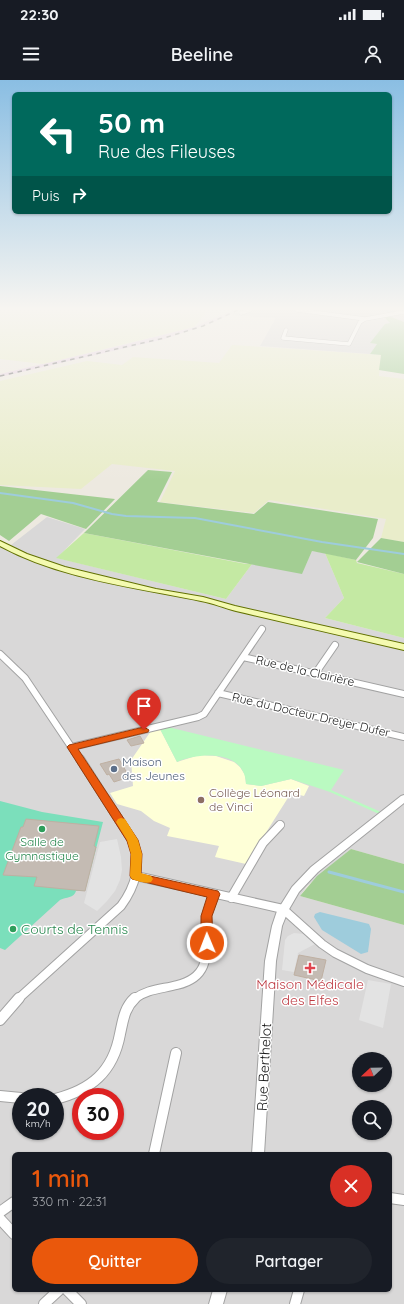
<!DOCTYPE html>
<html lang="fr">
<head>
<meta charset="utf-8">
<style>
	:root { --surface:#171b24; --page:#20242c; --text:#f1f3f6; --muted:#9ea1a6; --accent:#ea580c }
	body { margin:0; font-family:Quicksand,sans-serif; background:var(--page); color:var(--text); height:100vh; display:flex; flex-direction:column; font-size:15px; white-space:nowrap }
	* { box-sizing:border-box; margin:0 }
	p { font-size:13px; color:var(--muted) }
	.icon { flex:none; width:22px; height:22px; fill:none; stroke:currentColor; stroke-width:2; stroke-linecap:round; stroke-linejoin:round }
	.map { position:relative; flex:1; overflow:hidden }
	.drawer { position:absolute; left:12px; top:1072px; width:380px; height:140px; display:flex; flex-direction:column; background:var(--surface); border-radius:6px; box-shadow:0 1px 3px #0004 }
	.drawer>* { flex:none }
	.banner { position:absolute; left:12px; top:12px; width:380px; height:122px; border-radius:6px; box-shadow:0 1px 3px #0004; background:#00695c; color:#fff; overflow:hidden }
	.needle { width:26px; rotate:248deg }
	.fabs { position:absolute; left:352px; top:972px; display:grid; gap:8px }
	.fabs a { display:grid; place-items:center; width:40px; height:40px; border-radius:50%; background:var(--surface); box-shadow:0 1px 3px #0004; font-size:20px }
	.speed { position:absolute; left:12px; top:1008px; display:flex; gap:8px; font-size:20px; font-weight:700; text-align:center }
	.speed>* { display:grid; place-content:center; width:52px; height:52px; border-radius:50%; background:var(--surface); box-shadow:0 1px 3px #0004; line-height:1 }
	.speed small { font-size:10px; font-weight:400 }
	.speed .limit { border:6px solid #d22; background:#fff; color:#111 }
	.pin { position:absolute; display:grid; place-items:center; width:34px; height:34px; color:#fff; margin:-41px -17px; border-radius:50% 50% 50% 0; rotate:-45deg; box-shadow:0 0 4px #0007 }
	.pin .icon { rotate:45deg }
	.me { position:absolute; width:44px; margin:-22px; rotate:359deg; stroke-linejoin:round; filter:drop-shadow(0 0 3px #0008) }
	.turn { display:flex; align-items:center; gap:14px; height:84px; padding:0 20px; font-size:18px }
	.turn .icon { width:52px; height:52px; stroke-width:2.5 }
	.turn b { display:block; font-size:28px; line-height:34px }
	.then { display:flex; align-items:center; height:38px; padding:0 20px; background:#0003; gap:8px; font-size:15px }
	.round { display:grid; place-items:center; flex:none; width:42px; height:42px; border-radius:21px; background:var(--page) }
	.overview { display:flex; align-items:center; justify-content:space-between; height:68px; padding:0 20px }
	h1 { font-size:24px; font-weight:600; line-height:30px; color:var(--accent) }
	.action { display:flex; gap:8px; margin-top:auto; padding:8px 20px }
	.action a { flex:1; height:46px; border-radius:24px; background:var(--accent); color:#fff; font-size:16px; font-weight:600; line-height:46px; text-align:center }
	.action a+a { background:var(--page); color:var(--text) }
	.status { display:flex; justify-content:space-between; align-items:center; height:28px; padding:0 20px; background:var(--surface); direction:ltr }
	.status svg { height:11px; fill:currentColor }
	header { display:flex; justify-content:space-between; align-items:center; height:52px; padding:0 20px; background:var(--surface); font-size:18px; font-weight:600 }
	.map>svg:first-child { display:block }
	.residential { fill:#d9d8d8; fill-rule:evenodd }
	.industrial { fill:#e6d1e2 }
	.education { fill:#feffd7 }
	.farmland { fill:#e9edca }
	.grass { fill:#c4e9a3 }
	.forest { fill:#a3ce93 }
	.park { fill:#bafac1 }
	.pitch { fill:#7bdfbb }
	.parking { fill:#e3e3e3 }
	.water { fill:#9eccdc }
	.lines { fill:none; stroke-linecap:round; stroke-linejoin:round }
	.stream-far2 { stroke:#9eccdc; stroke-width:1.5 }
	.stream-far1 { stroke:#9eccdc; stroke-width:2 }
	.stream { stroke:#9eccdc; stroke-width:3 }
	.building { fill:#c4bbb3; stroke:#bfb0a2 }
	.minor-far3-casing { stroke:#a2a2a2; stroke-width:4.5 }
	.minor-far2-casing { stroke:#a2a2a2; stroke-width:8 }
	.minor-far1-casing { stroke:#a2a2a2; stroke-width:10 }
	.minor-casing { stroke:#a2a2a2; stroke-width:12 }
	.tertiary-casing { stroke:#a2a2a2; stroke-width:2 }
	.secondary-casing { stroke:#627102; stroke-width:2 }
	.minor-far3 { stroke:#fff; stroke-width:3.5 }
	.minor-far2 { stroke:#fff; stroke-width:6 }
	.minor-far1 { stroke:#fff; stroke-width:8 }
	.minor { stroke:#fff; stroke-width:10 }
	.tertiary { fill:#fff; fill-rule:evenodd }
	.secondary { fill:#f4fab0; fill-rule:evenodd }
	.rail { stroke:#696969; stroke-width:1.5; stroke-dasharray:4.5 4.5; stroke-linecap:butt }
	.route { fill:#ea580c; stroke:#983908 }
	.slow { fill:#f59e0b }
	.service-dot { fill:#5c6f8a; stroke:#fff; stroke-width:1.5 }
	.education-dot { fill:#8d6e63; stroke:#fff; stroke-width:1.5 }
	.leisure-dot { fill:#2e9e5b; stroke:#fff; stroke-width:1.5 }
	.health-dot { fill:#e0444e; stroke:#fff; stroke-width:1.5 }
	.labels { text-anchor:middle; stroke-width:3; stroke-linejoin:round; paint-order:stroke }
	.street-label { font-size:12px; fill:#1b1b1b; stroke:#fff }
	.service-label { font-size:12px; fill:#4e5e75; stroke:#fff; text-anchor:start }
	.education-label { font-size:12px; fill:#785e54; stroke:#fff; text-anchor:start }
	.leisure-label { font-size:12px; fill:#27864d; stroke:#fff }
	.near-leisure-label { font-size:14px; fill:#27864d; stroke:#fff; text-anchor:start }
	.near-health-label { font-size:14px; fill:#be3a42; stroke:#fff }
	.near-street-label { font-size:14px; fill:#1b1b1b; stroke:#fff }
</style>
</head>
<body>
<div class="status"><b>22:30</b><svg viewBox="0 0 49 12"><path d="M0 12V9h3v3zM5 12V6h3v6zM10 12V3h3v9zM15 12V0h3v12zM26 1h20v11H26zM47 4h2v5h-2z"/></svg></div>
<header><svg class="icon" aria-label="menu" viewBox="0 0 24 24"><path d="M4 6h16M4 12h16M4 18h16"/></svg>Beeline<svg class="icon" aria-label="person" viewBox="0 0 24 24"><circle cx="12" cy="8" r="4"/><path d="M4 21q1-7 8-7t8 7"/></svg></header>
<div class="map">
<svg width="404" height="1224" viewBox="0 0 404 1224">
	<rect width="100%" height="100%" fill="#ede9e0"/>
	<path class="residential" d="M 241,230 L 404,230 L 404,242 L 389,236 L 384,238 L 390,243 L 371,263 L 377,264 L 370,274 L 260,266 L 276,238 L 231,235 Z
		M 47,437 L 85,449 L 57,478 L 226,519 L 252,484 L 302,493 L 312,471 L 325,473 L 344,518 L 325,538 L 404,558 L 404,784 L 351,769 L 307,806 L 300,816 L 404,845 L 404,1224 L 0,1224 L 0,462 L 11,465 ZM 359,979 L 385,979 L 385,1005 L 359,1005 ZM 21,1017 L 55,1017 L 55,1051 L 21,1051 ZM 81,1017 L 115,1017 L 115,1051 L 81,1051 ZM 359,1027 L 385,1027 L 385,1053 L 359,1053 ZM 14,1074 L 390,1074 L 390,1210 L 14,1210 Z"/>
	<path class="industrial" d="M 233,230 L 241,230 L 214,242 L 165,259 L 0,297 L 0,294 L 119,266 L 194,247 Z"/>
	<path class="education" d="M 160,649 L 177,682 L 199,675 L 216,676 L 234,682 L 240,687 L 245,695 L 246,704 L 261,706 L 291,699 L 309,706 L 304,716 L 291,713 L 246,784 L 215,777 L 219,766 L 167,756 L 170,748 L 154,741 L 141,731 L 117,724 L 110,713 L 133,706 L 131,680 L 151,651 Z"/>
	<path class="farmland" d="M 0,230 L 209,230 L 194,247 L 43,284 L 0,279 Z
		M 232,265 L 381,275 L 379,296 L 404,299 L 404,462 L 381,458 L 386,439 L 269,420 L 254,433 L 160,422 L 175,391 L 112,384 L 81,409 L 0,405 L 0,301 L 87,281 L 122,285 L 133,277 L 219,283 Z"/>
	<path class="grass" d="M 84,453 L 246,484 L 252,484 L 226,519 L 56,478 Z
		M 325,473 L 356,480 L 357,483 L 404,494 L 404,558 L 325,538 L 344,518 Z"/>
	<path class="forest" d="M 389,236 L 404,242 L 404,294 L 379,290 L 381,275 L 370,274 L 377,264 L 370,263 L 385,244 L 390,243 L 384,237 Z
		M 148,390 L 172,392 L 157,422 L 254,434 L 268,422 L 378,439 L 373,458 L 356,480 L 312,471 L 302,494 L 84,453 Z
		M 0,406 L 115,419 L 86,449 L 41,434 L 9,461 L 0,455 Z
		M 381,458 L 404,462 L 404,494 L 357,482 Z
		M 351,769 L 404,784 L 404,845 L 300,816 L 317,796 Z"/>
	<path class="park" d="M 168,647 L 344,690 L 331,710 L 381,732 L 379,734 L 330,712 L 291,699 L 261,706 L 246,704 C 245,670 200,672 177,682 L 160,649 Z"/>
	<path class="pitch" d="M 0,721 L 42,732 L 103,742 L 85,811 L 76,811 C 74,818 66,817 60,820 L 5,870 L 0,868 Z"/>
	<path class="parking" d="M 117,759 L 121,777 L 122,790 L 120,800 L 115,811 L 107,821 L 97,831 L 84,823 L 100,762 Z
		M 294,853 L 303,854 L 315,864 L 298,873 L 294,892 L 282,890 L 285,860 L 288,856 Z
		M 368,900 L 391,904 L 383,948 L 359,940 Z"/>
	<path class="water" d="M 320,832 L 369,844 L 371,849 L 368,872 L 361,874 L 322,850 L 314,837 L 315,834 Z"/>
	<g class="lines">
		<path class="stream-far2" d="M 384,230 L 396,232"/>
		<path class="stream-far1" d="M 0,413 L 73,423 L 112,434 L 126,436 L 195,438 L 322,462 L 404,474"/>
		<path class="stream" d="M 329,792 L 404,812"/>
	</g>
	<path class="building" d="M 140,656 L 144,663 L 131,666 L 127,660 Z
		M 119,679 L 127,693 L 124,694 L 126,698 L 114,702 L 109,694 L 107,695 L 100,684 Z
		M 26,739 L 99,746 L 94,766 L 96,767 L 85,811 L 34,806 L 37,797 L 3,795 L 21,747 L 23,747 Z
		M 299,875 L 326,880 L 321,901 L 294,895 Z"/>
	<g class="lines">
		<g class="minor-far3-casing">
			<path id="minor-far3" d="M 297,230 L 365,239 L 404,232
				M 241,233 L 250,230
				M 286,250 L 283,258 L 349,264 L 360,242 L 365,239"/>
		</g>
		<g class="minor-far2-casing">
			<path id="minor-far2" d="M 0,574 L 25,598 L 80,680
				M 243,577 L 404,614
				M 315,594 L 335,565
				M 218,613 L 404,657
				M 72,667 L 198,637 L 204,634 L 262,549"/>
		</g>
		<g class="minor-far1-casing">
			<path id="minor-far1" d="M 136,796 L 283,829 L 322,864 L 335,873 L 367,889 L 404,902
				M 231,818 L 263,763 L 280,745
				M 18,919 L 121,826 C 135,807 143,783 132,760 L 80,679
				M 134,919 C 147,909 162,909 177,905 C 214,896 205,869 206,840 C 207,831 212,823 214,814"/>
		</g>
		<g class="minor-casing">
			<path id="minor" d="M 0,940 L 19,918
				M 0,1016 L 21,1018
				M 55,1019 C 91,1010 113,992 120,954 C 123,941 124,928 135,918
				M 154,1074 L 176,973
				M 390,1118 L 404,1120
				M 0,1132 L 14,1122
				M 0,1139 L 14,1154
				M 67,1210 L 81,1224
				M 44,1224 L 59,1210
				M 295,1224 L 299,1210"/>
		</g>
		<g class="tertiary-casing">
			<path id="tertiary" d="M 404,715 L 404,723 L 318,792 L 299,812 L 288,831 L 282,846 L 276,881 L 264,1074 L 252,1074 L 265,881 L 272,846 L 277,831 L 292,807 L 311,787 L 401,716 Z
				M 213,1210 L 227,1210 L 223,1224 L 209,1224 Z"/>
		</g>
		<g class="secondary-casing">
			<path id="secondary" d="M 0,461 L 27,474 L 65,487 L 156,509 L 203,517 L 235,526 L 404,564 L 404,570 C 348,557 292,544 236,531 C 224,528 213,523 201,521 C 133,507 61,499 0,466 Z"/>
		</g>
		<use href="#minor-far3" class="minor-far3"/>
		<use href="#minor-far2" class="minor-far2"/>
		<use href="#minor-far1" class="minor-far1"/>
		<use href="#minor" class="minor"/>
		<use href="#tertiary" class="tertiary"/>
		<use href="#secondary" class="secondary"/>
		<path class="rail" d="M 0,296 L 164,258 L 203,246 L 238,230"/>
	</g>
	<linearGradient id="sky" x2="0" y2="1"><stop stop-color="#8abee3"/><stop offset="0.57" stop-color="#f7f5f1"/><stop offset="1" stop-color="#f7f5f1" stop-opacity="0"/></linearGradient>
	<rect width="404" height="401" fill="url(#sky)"/>
	<path class="route" d="M 144,647 L 149,650 L 148,652 L 78,669 L 138,760 L 142,774 L 141,794 L 218,811 L 220,814 L 212,836 L 213,863 L 211,866 L 207,867 L 203,866 L 201,863 L 201,836 L 207,817 L 132,799 L 130,796 L 131,774 L 127,761 L 67,667 L 69,665 Z"/>
	<path class="slow" d="M 121,738 L 125,739 L 138,760 L 142,774 L 141,793 L 151,796 L 153,799 L 151,802 C 145,804 138,801 132,799 L 130,796 L 131,774 L 127,760 L 116,742 L 118,739 Z"/>
	<circle class="service-dot" cx="114" cy="689" r="4"/>
	<circle class="education-dot" cx="201" cy="720" r="4"/>
	<g class="leisure-dot">
		<circle cx="42" cy="749" r="4"/>
		<circle cx="13" cy="849" r="4"/>
	</g>
	<path class="health-dot" d="M308 882h4v4h4v4h-4v4h-4v-4h-4v-4h4z"/>
	<g class="labels">
		<g class="street-label">
			<text transform="translate(305 591) rotate(13)" y="4">Rue de la Clairière</text>
			<text transform="translate(311 635) rotate(13)" y="4">Rue du Docteur Dreyer Dufer</text>
		</g>
		<g class="service-label">
			<text x="122" y="686">Maison<tspan x="122" dy="14">des Jeunes</tspan></text>
		</g>
		<g class="education-label">
			<text x="209" y="717">Collège Léonard<tspan x="209" dy="14">de Vinci</tspan></text>
		</g>
		<g class="leisure-label">
			<text x="42" y="766">Salle de<tspan x="42" dy="14">Gymnastique</tspan></text>
		</g>
		<g class="near-leisure-label">
			<text x="21" y="854">Courts de Tennis</text>
		</g>
		<g class="near-health-label">
			<text x="310" y="909">Maison Médicale<tspan x="310" dy="16">des Elfes</tspan></text>
		</g>
		<g class="near-street-label">
			<text transform="translate(264 987) rotate(-87)" y="5">Rue Berthelot</text>
		</g>
	</g>
</svg>
<div class="fabs">
<a><svg class="needle" viewBox="-14 -14 28 28"><path d="M0-13l5 13h-10z" fill="#e53935"/><path d="M0 13l5-13h-10z" fill="#9ea1a6"/></svg></a>
<a><svg class="icon" aria-label="search" viewBox="0 0 24 24"><circle cx="10" cy="10" r="6"/><path d="M15 15l6 6"/></svg></a>
</div>
<div class="speed"><div>20<small>km/h</small></div><div class="limit">30</div></div>
<div class="pin" style="left:144px;top:650px;background:#d93025"><svg class="icon" aria-label="arrive" viewBox="0 0 24 24"><path d="M6 21V4h12l-3 4 3 4H6"/></svg></div>
<svg class="me" style="left:207px;top:863px" viewBox="-20 -20 40 40"><circle r="17" fill="#ea580c" stroke="#fff" stroke-width="3"/><path d="M0-11L8 9 0 5-8 9z" fill="#fff"/></svg>
<div class="banner">
<div class="turn"><svg class="icon" aria-label="left" viewBox="0 0 24 24"><path d="M17 20v-9H6M10 6l-5 5 5 5"/></svg><div><b>50 m</b>Rue des Fileuses</div></div>
<div class="then">Puis<svg class="icon" aria-label="right" viewBox="0 0 24 24"><path d="M7 20v-9h11M14 6l5 5-5 5"/></svg></div>
</div>
<section class="drawer">
<div class="overview"><div><h1>1 min</h1><p>330 m · 22:31</p></div><a class="round" style="background:#d93025;color:#fff"><svg class="icon" aria-label="close" viewBox="0 0 24 24"><path d="M6 6l12 12M18 6L6 18"/></svg></a></div>
<div class="action"><a>Quitter</a><a>Partager</a></div>
</section>
</div>
</body>
</html>
